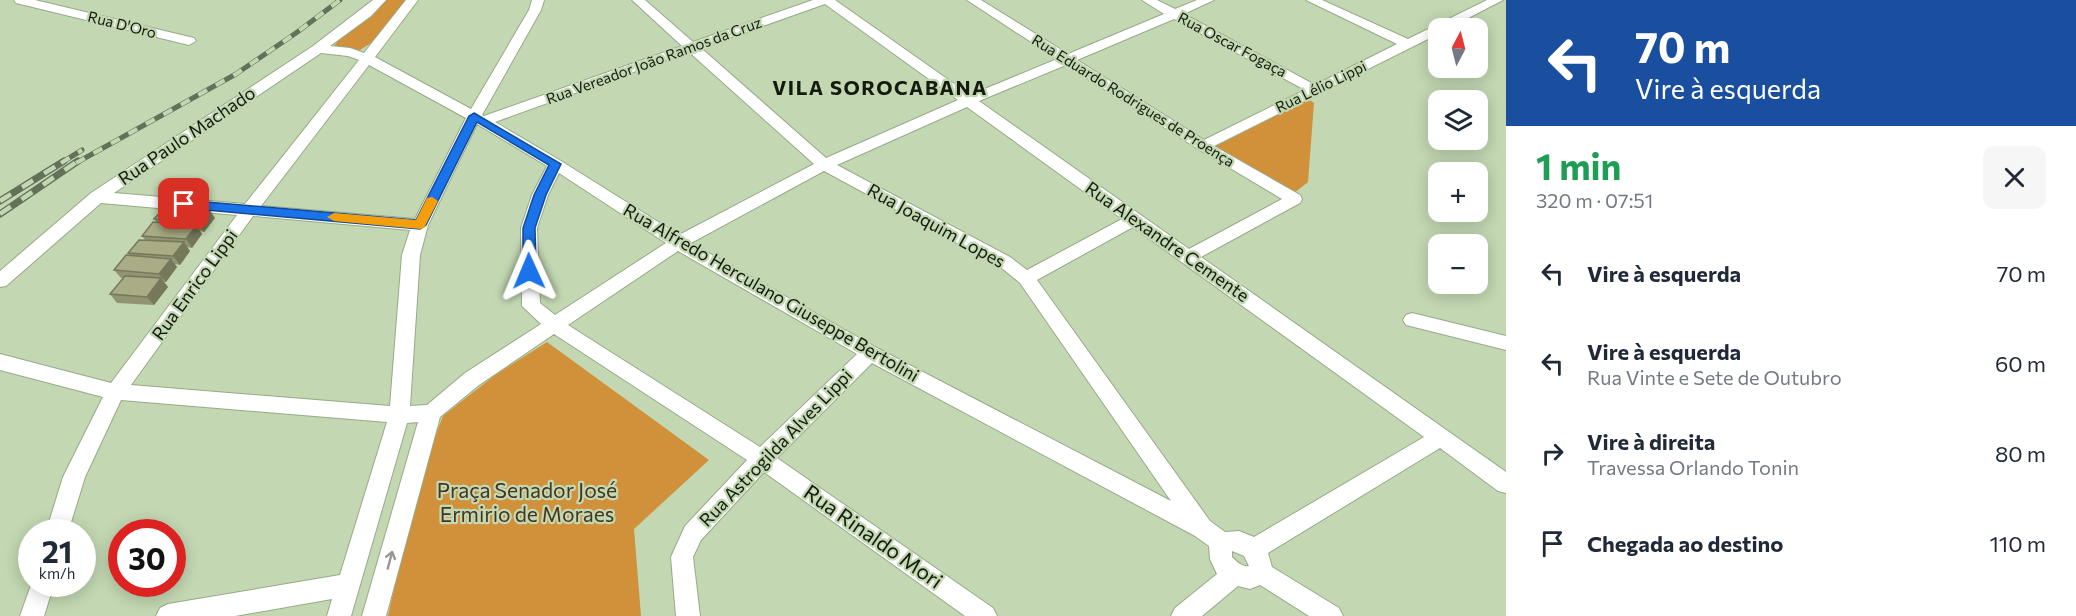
<!DOCTYPE html>
<html lang="pt">
<head>
<meta charset="utf-8">
<style>
	:root { --surface:#fff; --page:#f6f6f7; --text:#1f2937; --muted:#747a83 }
	body { margin:0; font-family:Commissioner,sans-serif; background:var(--page); color:var(--text); height:100vh; display:flex; flex-direction:column; font-size:22px; white-space:nowrap }
	* { box-sizing:border-box; margin:0 }
	p { font-size:20px; color:var(--muted) }
	.icon { flex:none; width:33px; height:33px; fill:none; stroke:currentColor; stroke-width:2; stroke-linecap:round; stroke-linejoin:round }
	.map { position:relative; flex:1; overflow:hidden }
	.side { display:flex; flex-direction:column; background:var(--surface); width:570px }
	.side>* { flex:none }
	.top-card { background:#1a4fa0; color:#fff; overflow:hidden }
	.needle { width:39px; rotate:7deg }
	.buttons { position:absolute; left:1428px; top:18px; display:grid; gap:12px }
	.buttons a { display:grid; place-items:center; width:60px; height:60px; border-radius:12px; background:var(--surface); box-shadow:0 3px 15px #0003; font-size:30px }
	.speed { position:absolute; left:18px; top:519px; display:flex; gap:12px; font-size:30px; font-weight:700; text-align:center }
	.speed>* { display:grid; place-content:center; width:78px; height:78px; border-radius:50%; background:var(--surface); box-shadow:0 3px 15px #0003; line-height:1 }
	.speed small { font-size:15px; font-weight:400 }
	.speed .limit { border:9px solid #d22; background:#fff; color:#111 }
	.pin { position:absolute; display:grid; place-items:center; width:51px; height:51px; color:#fff; margin:-26px; border-radius:12px; box-shadow:0 3px 9px #0006 }
	.me { position:absolute; width:66px; margin:-33px; rotate:359deg; stroke-linejoin:round; filter:drop-shadow(0 0 4px #0008) }
	.turn { display:flex; align-items:center; gap:21px; height:126px; padding:0 30px; font-size:27px }
	.turn .icon { width:78px; height:78px; stroke-width:2.5 }
	.turn b { display:block; font-size:42px; line-height:51px }
	.round { display:grid; place-items:center; flex:none; width:63px; height:63px; border-radius:12px; background:var(--page) }
	.overview { display:flex; align-items:center; justify-content:space-between; height:102px; padding:0 30px }
	h1 { font-size:36px; font-weight:700; line-height:45px; color:#1e9e55 }
	ul { padding:0; list-style:none }
	li { display:flex; align-items:center; gap:18px; height:90px; padding:0 30px }
	li div { flex:1 }
	li b { display:block; font-size:22px }
	li em { font-style:normal }
	main { display:flex; flex:1; min-height:0 }
	.map>svg:first-child { display:block }
	.green { fill:#d0913a }
	.lines { fill:none; stroke-linecap:round; stroke-linejoin:round }
	.minor-casing { stroke:#96aa87; stroke-width:2 }
	.minor { fill:#fff; fill-rule:evenodd }
	.rail-far1-casing { stroke:#637159; stroke-width:5 }
	.rail-casing { stroke:#637159; stroke-width:7 }
	.rail-far1 { stroke:#c2d7b2; stroke-width:4; stroke-dasharray:10; stroke-linecap:butt }
	.rail { stroke:#c2d7b2; stroke-width:4.5; stroke-dasharray:13; stroke-linecap:butt }
	.wall { fill:#919472 }
	.shaded-wall { fill:#76785c }
	.building { fill:#a9ac84; stroke:#76785c; stroke-width:1.5 }
	.oneway { stroke:#959893 }
	.route { fill:#1a73e8; stroke:#114b97; stroke-width:1.5 }
	.slow { fill:#f59e0b }
	.labels { text-anchor:middle; stroke-width:4.5; stroke-linejoin:round; paint-order:stroke }
	.far-street-label { font-size:15px; fill:#141b0e; stroke:#c2d7b2 }
	.street-label { font-size:18px; fill:#141b0e; stroke:#c2d7b2 }
	.far-district-label { font-size:20px; font-weight:bold; letter-spacing:1.5px; fill:#141b0e; stroke:#c2d7b2 }
	.near-park-label { font-size:21px; fill:#453420; stroke:#c2d7b2 }
	.near-street-label { font-size:21px; fill:#141b0e; stroke:#c2d7b2 }
</style>
</head>
<body>
<main>
<div class="map">
<svg width="1506" height="616" viewBox="0 0 1506 616">
	<rect width="100%" height="100%" fill="#c2d7b2"/>
	<path class="green" d="M 385,0 L 406,0 L 371,43 L 360,50 L 334,46 L 340,38 Z
		M 1308,99 L 1314,103 L 1308,182 L 1293,194 L 1209,145 Z
		M 547,342 L 709,460 L 634,529 L 641,616 L 388,616 L 419,477 L 443,416 L 495,375 Z"/>
	<g class="lines">
		<g class="minor-casing">
			<path id="minor" d="M 14,0 L 35,0 L 194,38 L 196,41 L 189,45 L 16,3 Z
				M 373,0 L 386,0 L 371,16 L 330,46 L 350,48 L 364,53 L 406,0 L 418,0 L 375,57 L 471,109 L 529,10 L 532,0 L 544,0 L 541,10 L 482,115 L 484,116 L 682,46 L 632,0 L 645,0 L 693,42 L 813,0 L 835,0 L 970,95 L 1057,59 L 967,0 L 981,0 L 1068,54 L 1164,14 L 1142,0 L 1157,0 L 1175,9 L 1197,0 L 1214,0 L 1184,14 L 1315,85 L 1397,44 L 1306,0 L 1322,0 L 1408,39 L 1487,0 L 1503,0 L 1449,28 L 1438,28 L 1438,34 L 1214,146 L 1300,195 L 1302,199 L 1300,203 L 1201,257 L 1506,472 L 1506,493 L 1498,491 L 1440,448 L 1268,553 L 1272,567 L 1339,608 L 1343,616 L 1309,616 L 1260,585 L 1250,589 L 1238,586 L 1202,616 L 1171,616 L 1175,608 L 1217,574 L 1210,559 L 1209,546 L 1195,536 L 872,363 L 777,458 L 993,608 L 997,616 L 965,616 L 764,472 L 701,540 L 693,557 L 700,616 L 676,616 L 671,557 L 685,526 L 747,460 L 554,334 L 479,385 L 440,417 L 386,616 L 362,616 L 418,422 L 407,423 L 351,616 L 327,616 L 332,599 L 235,616 L 156,616 L 160,608 L 168,604 L 340,575 L 387,422 L 121,400 L 85,477 L 68,532 L 46,532 L 63,477 L 103,397 L 0,370 L 0,354 L 111,383 L 237,215 L 101,203 L 6,286 L 0,287 L 0,271 L 91,193 L 313,46 ZM 825,4 L 958,100 L 826,158 L 701,48 ZM 1174,19 L 1305,90 L 1204,140 L 1077,60 ZM 689,52 L 814,164 L 679,235 L 561,161 L 495,122 ZM 321,53 L 348,56 L 359,60 L 245,204 L 114,193 ZM 369,65 L 466,118 L 415,219 L 261,206 ZM 1066,65 L 1198,149 L 1282,199 L 1189,249 L 979,101 ZM 967,107 L 1122,219 L 1027,270 L 1010,257 L 837,165 ZM 477,124 L 547,166 L 532,195 L 521,228 L 522,306 L 541,324 L 465,373 L 427,405 L 410,406 L 420,255 L 428,225 ZM 824,171 L 998,265 L 1020,283 L 1171,501 L 877,348 L 691,243 ZM 559,173 L 666,243 L 555,315 L 540,303 L 537,228 L 548,195 ZM 253,216 L 410,230 L 402,255 L 390,406 L 131,385 ZM 1133,227 L 1424,437 L 1254,537 L 1239,531 L 1225,532 L 1210,521 L 1037,280 ZM 678,251 L 857,354 L 760,447 L 568,325 ZM 1232,551 L 1244,556 L 1249,566 C 1242,567 1237,562 1232,557 Z
				M 1412,313 L 1506,336 L 1506,350 L 1406,325 L 1403,320 L 1406,315 Z
				M 32,582 L 32,584 L 54,584 L 44,616 L 20,616 Z"/>
		</g>
		<use href="#minor" class="minor"/>
		<g class="rail-far1-casing">
			<path id="rail-far1" d="M 61,163 L 82,150
				M 76,163 L 236,74 L 296,33 L 340,0"/>
		</g>
		<g class="rail-casing">
			<path id="rail" d="M 0,201 L 64,161
				M 0,214 L 78,161"/>
		</g>
		<use href="#rail-far1" class="rail-far1"/>
		<use href="#rail" class="rail"/>
	</g>
	<path class="wall" d="M 215,218 L 204,232 L 200,231 L 202,234 L 192,248 L 187,247 L 190,251 L 180,265 L 175,264 L 177,267 L 166,282 L 164,282 L 168,287 L 154,305 L 117,303 L 110,294 L 123,278 L 121,278 L 114,270 L 130,256 L 128,253 L 145,240 L 142,236 L 157,223 L 154,219 Z"/>
	<path class="shaded-wall" d="M 209,209 L 215,218 L 204,232 L 198,223 Z
		M 196,226 L 202,234 L 192,248 L 186,239 Z
		M 184,242 L 190,251 L 180,265 L 173,256 Z
		M 171,259 L 177,267 L 166,282 L 159,274 Z
		M 161,278 L 168,287 L 154,305 L 147,297 Z"/>
	<path class="building" d="M 166,206 L 209,209 L 198,223 L 154,219 Z
		M 153,222 L 196,226 L 186,239 L 142,236 Z
		M 139,240 L 184,242 L 173,256 L 128,253 Z
		M 126,255 L 171,259 L 159,274 L 114,270 Z
		M 125,276 L 161,278 L 147,297 L 110,294 Z"/>
	<defs><path id="oneway-shaft" d="M-6 0H5M1.5-3L5.5 0L1.5 3" fill="none" stroke-width="1.6" stroke-linecap="round" stroke-linejoin="round" transform="scale(1.5)"/></defs>
	<use class="oneway" href="#oneway-shaft" transform="translate(390 560) rotate(-75)"/>
	<path class="route" d="M 474,113 L 561,164 L 546,195 L 535,228 L 536,271 L 534,275 L 529,276 L 523,271 L 523,228 L 534,195 L 549,165 L 477,122 L 426,225 L 420,229 L 184,208 L 178,204 L 184,200 L 416,220 L 469,116 Z"/>
	<path class="slow" d="M 432,197 L 438,201 L 424,228 L 420,229 L 334,221 L 327,217 L 334,213 L 416,220 L 427,198 Z"/>
	<g class="labels">
		<g class="far-street-label">
			<text transform="translate(122 25) rotate(14)" y="5">Rua D'Oro</text>
			<text transform="translate(1232 45) rotate(28)" y="5">Rua Oscar Fogaça</text>
			<text transform="translate(654 61) rotate(-20)" y="5">Rua Vereador João Ramos da Cruz</text>
			<text transform="translate(1321 87) rotate(-26)" y="5">Rua Lélio Lippi</text>
			<text transform="translate(1133 101) rotate(32)" y="5">Rua Eduardo Rodrigues de Proença</text>
		</g>
		<g class="street-label">
			<text transform="translate(187 136) rotate(-34)" y="6">Rua Paulo Machado</text>
			<text transform="translate(936 226) rotate(29)" y="6">Rua Joaquim Lopes</text>
			<text transform="translate(1167 242) rotate(35)" y="6">Rua Alexandre Cemente</text>
			<text transform="translate(195 285) rotate(-54)" y="6">Rua Enrico Lippi</text>
			<text transform="translate(771 293) rotate(30)" y="6">Rua Alfredo Herculano Giuseppe Bertolini</text>
			<text transform="translate(776 448) rotate(-46)" y="6">Rua Astrogilda Alves Lippi</text>
		</g>
		<g class="far-district-label">
			<text x="880" y="95">VILA SOROCABANA</text>
		</g>
		<g class="near-park-label">
			<text x="527" y="498">Praça Senador José<tspan x="527" dy="24">Ermirio de Moraes</tspan></text>
		</g>
		<g class="near-street-label">
			<text transform="translate(873 537) rotate(35)" y="7">Rua Rinaldo Mori</text>
		</g>
	</g>
</svg>
<div class="buttons">
<a><svg class="needle" viewBox="-14 -14 28 28"><path d="M0-13l5 13h-10z" fill="#e53935"/><path d="M0 13l5-13h-10z" fill="#747a83"/></svg></a>
<a><svg class="icon" aria-label="layers" viewBox="0 0 24 24"><path d="M12 4l9 5-9 5-9-5zM3 14l9 5 9-5"/></svg></a>
<a>+</a>
<a>−</a>
</div>
<div class="speed"><div>21<small>km/h</small></div><div class="limit">30</div></div>
<div class="pin" style="left:184px;top:204px;background:#d93025"><svg class="icon" aria-label="arrive" viewBox="0 0 24 24"><path d="M6 21V4h12l-3 4 3 4H6"/></svg></div>
<svg class="me" style="left:529px;top:271px" viewBox="-20 -20 40 40"><path d="M0-17L14 15 0 8-14 15z" fill="#1a73e8" stroke="#fff" stroke-width="4"/></svg>
</div>
<section class="side">
<div class="top-card">
<div class="turn"><svg class="icon" aria-label="left" viewBox="0 0 24 24"><path d="M17 20v-9H6M10 6l-5 5 5 5"/></svg><div><b>70 m</b>Vire à esquerda</div></div>
</div>
<div class="overview"><div><h1>1 min</h1><p>320 m · 07:51</p></div><a class="round"><svg class="icon" aria-label="close" viewBox="0 0 24 24"><path d="M6 6l12 12M18 6L6 18"/></svg></a></div>
<ul>
<li><svg class="icon" aria-label="left" viewBox="0 0 24 24"><path d="M17 20v-9H6M10 6l-5 5 5 5"/></svg><div><b>Vire à esquerda</b></div><em>70 m</em></li>
<li><svg class="icon" aria-label="left" viewBox="0 0 24 24"><path d="M17 20v-9H6M10 6l-5 5 5 5"/></svg><div><b>Vire à esquerda</b><p>Rua Vinte e Sete de Outubro</p></div><em>60 m</em></li>
<li><svg class="icon" aria-label="right" viewBox="0 0 24 24"><path d="M7 20v-9h11M14 6l5 5-5 5"/></svg><div><b>Vire à direita</b><p>Travessa Orlando Tonin</p></div><em>80 m</em></li>
<li><svg class="icon" aria-label="arrive" viewBox="0 0 24 24"><path d="M6 21V4h12l-3 4 3 4H6"/></svg><div><b>Chegada ao destino</b></div><em>110 m</em></li>
</ul>
</section>
</main>
</body>
</html>
